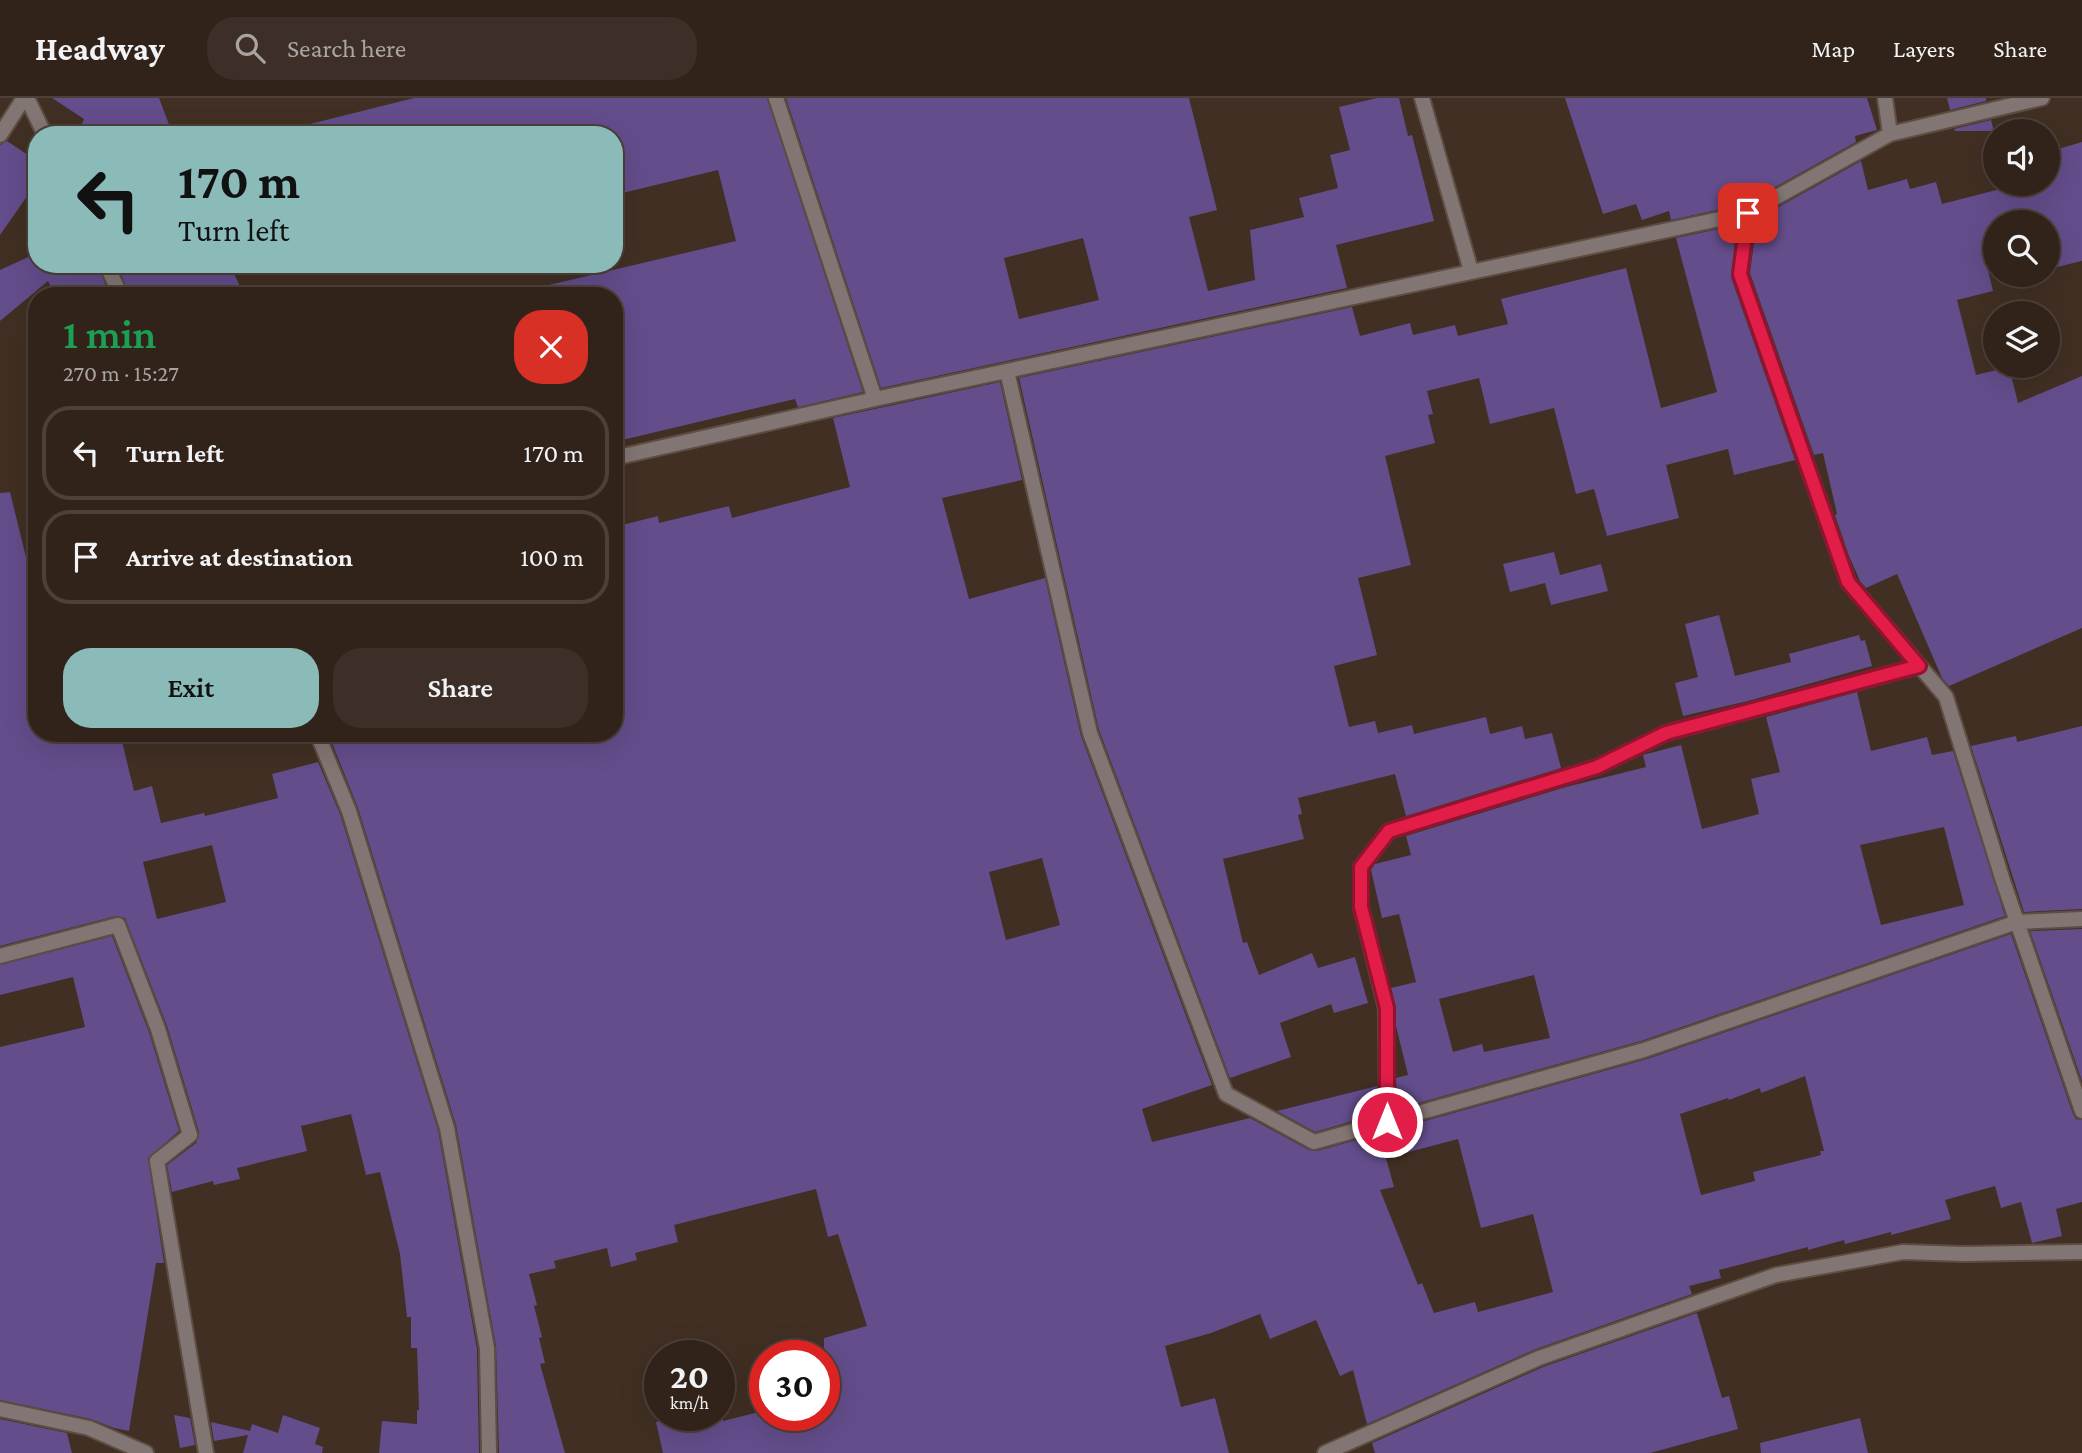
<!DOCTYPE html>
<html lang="en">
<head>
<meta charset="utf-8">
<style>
	:root { --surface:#31231a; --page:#3d2f27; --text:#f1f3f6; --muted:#a8a4a2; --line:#4c4039; --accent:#8bbbb9 }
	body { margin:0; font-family:"Crimson Pro",serif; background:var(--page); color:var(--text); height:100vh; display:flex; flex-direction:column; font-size:26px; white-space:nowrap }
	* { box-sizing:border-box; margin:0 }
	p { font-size:23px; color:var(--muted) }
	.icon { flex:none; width:38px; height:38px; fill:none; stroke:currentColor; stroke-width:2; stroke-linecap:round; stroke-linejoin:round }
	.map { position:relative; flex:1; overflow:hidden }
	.details { position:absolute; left:28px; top:189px; width:595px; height:455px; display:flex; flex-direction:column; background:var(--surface); border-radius:28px; box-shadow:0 7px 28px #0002,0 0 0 2px var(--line) }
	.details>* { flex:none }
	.top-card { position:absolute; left:28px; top:28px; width:595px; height:147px; border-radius:28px; box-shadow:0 7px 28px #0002,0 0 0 2px var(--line); background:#8bbbb9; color:#111; overflow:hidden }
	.buttons { position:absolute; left:1983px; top:21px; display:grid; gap:14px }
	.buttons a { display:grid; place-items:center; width:77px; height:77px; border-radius:50%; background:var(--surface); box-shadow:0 7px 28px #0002,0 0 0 2px var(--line); font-size:35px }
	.speed { position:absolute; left:644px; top:1242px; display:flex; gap:14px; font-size:35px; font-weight:700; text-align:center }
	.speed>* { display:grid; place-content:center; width:91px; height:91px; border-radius:50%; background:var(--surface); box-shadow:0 7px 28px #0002,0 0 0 2px var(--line); line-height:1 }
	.speed small { font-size:18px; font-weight:400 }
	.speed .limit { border:10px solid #d22; background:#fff; color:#111 }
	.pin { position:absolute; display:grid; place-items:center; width:60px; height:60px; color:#fff; margin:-30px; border-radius:14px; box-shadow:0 4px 10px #0006 }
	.me { position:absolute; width:77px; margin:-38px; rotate:0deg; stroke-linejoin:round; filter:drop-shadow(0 0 5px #0008) }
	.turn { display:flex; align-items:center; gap:24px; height:147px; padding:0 35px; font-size:32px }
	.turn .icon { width:91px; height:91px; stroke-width:2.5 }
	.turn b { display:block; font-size:49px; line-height:60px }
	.round { display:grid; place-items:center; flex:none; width:74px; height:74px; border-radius:28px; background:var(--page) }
	.summary { display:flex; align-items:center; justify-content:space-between; height:119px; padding:0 35px }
	h1 { font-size:42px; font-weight:600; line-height:52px; color:#1e9e55 }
	.primary-button { display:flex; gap:14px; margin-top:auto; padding:14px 35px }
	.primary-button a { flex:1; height:80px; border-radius:28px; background:var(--accent); color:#111; font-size:28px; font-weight:600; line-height:80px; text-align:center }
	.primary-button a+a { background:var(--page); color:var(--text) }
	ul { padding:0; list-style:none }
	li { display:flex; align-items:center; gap:21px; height:94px; margin:0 14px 10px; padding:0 21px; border:4px solid var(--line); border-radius:28px }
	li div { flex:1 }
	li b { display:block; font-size:26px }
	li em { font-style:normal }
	header { display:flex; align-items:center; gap:42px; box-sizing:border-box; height:98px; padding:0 35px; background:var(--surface); border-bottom:2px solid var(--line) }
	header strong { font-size:33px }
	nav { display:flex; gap:38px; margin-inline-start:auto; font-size:24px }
	.search { width:490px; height:63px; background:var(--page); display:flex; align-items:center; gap:18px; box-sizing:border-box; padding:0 24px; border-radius:28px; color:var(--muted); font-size:26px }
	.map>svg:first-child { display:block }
	.building { fill:#634d8b; fill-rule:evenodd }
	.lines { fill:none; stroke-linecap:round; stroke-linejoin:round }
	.street-casing { stroke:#5e4d42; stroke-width:18 }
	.street { stroke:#827674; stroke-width:14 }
	.route-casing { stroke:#92132f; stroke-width:18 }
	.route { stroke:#e11d48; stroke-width:12 }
</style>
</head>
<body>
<header>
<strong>Headway</strong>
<div class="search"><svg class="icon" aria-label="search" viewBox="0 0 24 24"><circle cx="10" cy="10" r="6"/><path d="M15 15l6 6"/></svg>Search here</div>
<nav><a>Map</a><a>Layers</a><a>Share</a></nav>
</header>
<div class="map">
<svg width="2082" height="1355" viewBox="0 0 2082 1355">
	<rect width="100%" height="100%" fill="#412f23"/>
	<path class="building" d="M 52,0 L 159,0 L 173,37 L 77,37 L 84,21 Z
		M 414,0 L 767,0 L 863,294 L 798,309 L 795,301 L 614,344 L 614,198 L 551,198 L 549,187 L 736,143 L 718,72 L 614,97 L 614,37 L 307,37 L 306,27 Z
		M 786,0 L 1189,0 L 1217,112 L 1189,119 L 1208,193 L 1255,182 L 1250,132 L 1304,119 L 1299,100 L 1338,90 L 1330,57 L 1350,52 L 1339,9 L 1377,0 L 1399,0 L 1408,38 L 1412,37 L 1434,123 L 1336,147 L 1347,190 L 881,290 ZM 1083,140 L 1099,202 L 1019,221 L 1004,160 Z
		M 1565,0 L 1867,0 L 1877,32 L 1855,38 L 1856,44 L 1745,106 L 1671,122 L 1669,113 L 1642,122 L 1636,106 L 1603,116 Z
		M 1947,0 L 1986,0 L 1986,3 L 1950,12 Z
		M 1991,22 L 1994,33 L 1955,33 L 1954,31 Z
		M 7,43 L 37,63 L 37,84 L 0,137 L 0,47 Z
		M 2082,44 L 2082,163 L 2053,170 L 2048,152 L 2048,124 L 1995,124 L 1995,159 L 1985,160 L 1993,193 L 1957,202 L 1976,277 L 2009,269 L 2018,305 L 2082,278 L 2082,530 L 1949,588 L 1942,580 L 1897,476 L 1866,490 L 1860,483 L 1849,458 L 1835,417 L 1837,416 L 1823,355 L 1814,357 L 1750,175 L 1757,121 L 1861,63 L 1868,92 L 1907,81 L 1910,91 L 1936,84 L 1942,106 L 2004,90 L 2003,86 L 2048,86 L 2048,54 Z
		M 1737,127 L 1731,179 L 1795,362 L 1734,377 L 1728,351 L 1666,367 L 1679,420 L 1607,438 L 1594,391 L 1576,396 L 1554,310 L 1490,326 L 1479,280 L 1427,293 L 1433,316 L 1428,317 L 1435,345 L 1385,358 L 1411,467 L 1358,480 L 1377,557 L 1334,568 L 1349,629 L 1375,623 L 1378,635 L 1412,627 L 1414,636 L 1486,619 L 1490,636 L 1522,628 L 1525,641 L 1552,635 L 1561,670 L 1406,718 L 1395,676 L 1298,700 L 1302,716 L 1298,717 L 1304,741 L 1223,761 L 1243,845 L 1247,844 L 1259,877 L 1312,855 L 1318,870 L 1355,859 L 1368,905 L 1334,915 L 1331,906 L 1280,925 L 1291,959 L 1230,980 L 1099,632 L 1019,280 L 1352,209 L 1360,238 L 1410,225 L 1413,237 L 1455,227 L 1458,238 L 1508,226 L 1501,201 L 1626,170 L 1661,310 L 1717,294 L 1676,140 Z
		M 37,155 L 37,166 L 97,166 L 110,198 L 55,198 L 48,183 L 0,223 L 0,172 Z
		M 117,166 L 229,166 L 240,188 L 218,198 L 130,198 Z
		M 1000,284 L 1022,382 L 942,400 L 969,501 L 1045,480 L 1081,638 L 1212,987 L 1142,1011 L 1152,1044 L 1250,1020 L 1309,1052 L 1317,1053 L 1647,961 L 2011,836 L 2073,1016 L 2076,1021 L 2082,1022 L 2082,1104 L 2056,1111 L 2062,1138 L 2032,1145 L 2021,1104 L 2001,1110 L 1995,1088 L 1945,1102 L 1951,1121 L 1891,1137 L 1891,1134 L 1845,1146 L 1844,1142 L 1808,1152 L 1808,1149 L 1719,1172 L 1721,1180 L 1689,1188 L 1692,1196 L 1536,1251 L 1367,1326 L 1353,1272 L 1340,1278 L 1316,1222 L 1270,1241 L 1260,1216 L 1211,1235 L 1165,1248 L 1181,1309 L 1215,1300 L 1229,1355 L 663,1355 L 656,1324 L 679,1318 L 683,1318 L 686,1326 L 722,1318 L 723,1323 L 763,1313 L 764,1318 L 824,1318 L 824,1240 L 867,1228 L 838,1136 L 828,1139 L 816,1091 L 674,1127 L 678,1144 L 635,1155 L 637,1162 L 611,1169 L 607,1150 L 554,1163 L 556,1170 L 529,1176 L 537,1207 L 534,1208 L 542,1239 L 539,1240 L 545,1265 L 540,1266 L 565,1355 L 499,1355 L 496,1248 L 456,1027 L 358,710 L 328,635 L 614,635 L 614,429 L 658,418 L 659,425 L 729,408 L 732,420 L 850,389 L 833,320 ZM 1042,760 L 1060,827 L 1006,842 L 989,774 ZM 1805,978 L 1824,1053 L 1820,1053 L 1821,1057 L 1753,1074 L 1755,1083 L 1701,1097 L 1680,1016 L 1728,1000 L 1729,1002 L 1760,990 L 1761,995 ZM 1458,1041 L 1481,1130 L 1533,1116 L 1553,1194 L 1478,1214 L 1475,1204 L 1434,1215 L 1422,1185 L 1418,1187 L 1380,1092 L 1394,1089 L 1386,1060 Z
		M 10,394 L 37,504 L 37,635 L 120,635 L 134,693 L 152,688 L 161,725 L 204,715 L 205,718 L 278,700 L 272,676 L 318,664 L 340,716 L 438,1032 L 477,1251 L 479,1355 L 379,1355 L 382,1323 L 417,1326 L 417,1312 L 419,1312 L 417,1250 L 411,1250 L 411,1219 L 407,1219 L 400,1156 L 380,1074 L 366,1077 L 351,1016 L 301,1028 L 307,1053 L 237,1070 L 240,1081 L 214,1087 L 213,1083 L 172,1094 L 167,1067 L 196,1045 L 199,1034 L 167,928 L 125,820 L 116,818 L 0,848 L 0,395 ZM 212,747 L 226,804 L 157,821 L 143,764 Z
		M 1554,454 L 1560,477 L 1601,466 L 1608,493 L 1551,507 L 1545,485 L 1510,494 L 1503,466 Z
		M 1719,517 L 1735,578 L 1791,564 L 1789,556 L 1859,537 L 1861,543 L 1865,542 L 1872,568 L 1748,603 L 1683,618 L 1675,585 L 1698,579 L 1685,526 Z
		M 1857,594 L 1871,653 L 1927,639 L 1932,657 L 1953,653 L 2005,818 L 1641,943 L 1397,1011 L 1396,980 L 1408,977 L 1396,928 L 1396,910 L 1391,890 L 1416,884 L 1399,816 L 1382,820 L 1371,772 L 1375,766 L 1411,757 L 1406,738 L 1566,689 L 1646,669 L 1643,657 L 1681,647 L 1702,731 L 1759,716 L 1751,681 L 1780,674 L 1766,619 ZM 1944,729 L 1964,807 L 1881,827 L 1860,747 ZM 1534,877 L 1550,940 L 1484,954 L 1482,946 L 1453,954 L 1439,901 Z
		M 2082,628 L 2082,811 L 2024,814 L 1971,648 L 2016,638 L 2017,644 Z
		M 2082,831 L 2082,983 L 2030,833 Z
		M 112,838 L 149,934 L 179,1033 L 148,1060 L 164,1165 L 156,1165 L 129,1333 L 114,1330 L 91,1321 L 0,1302 L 0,949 L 85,929 L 73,879 L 0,897 L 0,867 Z
		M 1377,988 L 1377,1016 L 1315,1034 L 1277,1013 Z
		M 1697,1215 L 1722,1300 L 1729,1298 L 1738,1331 L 1650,1355 L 1375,1355 L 1372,1345 L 1543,1269 Z
		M 174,1317 L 190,1320 L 195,1347 L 180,1350 Z
		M 283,1317 L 320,1330 L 315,1346 L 323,1349 L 322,1355 L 243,1355 L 248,1337 L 214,1343 L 211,1324 L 250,1333 L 252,1326 L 278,1335 Z
		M 1860,1320 L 1868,1355 L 1761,1355 L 1760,1345 Z
		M 0,1321 L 67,1335 L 72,1355 L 0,1355 Z"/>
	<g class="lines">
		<g class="street-casing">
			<path id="street" d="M 27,0 L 45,37
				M 776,0 L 875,301 L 1748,115
				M 1422,0 L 1471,173
				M 1885,0 L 1890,36 L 1748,115 L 1740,176 L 1848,484 L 1946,599 L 2003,783 L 2082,1013
				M 1890,36 L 2042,0
				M 0,37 L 24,0
				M 106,166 L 121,198
				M 1007,273 L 1090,635 L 1226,996 L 1314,1044 L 1644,952 L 2017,824 L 2082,821
				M 614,360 L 875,301
				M 317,635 L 349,713 L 447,1030 L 487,1250 L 489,1355
				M 0,858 L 118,827 L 158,931 L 190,1037 L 157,1063 L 206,1355
				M 1387,1024 L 1386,910 L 1361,809 L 1361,769 L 1389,733 L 1597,669 L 1666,635 L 1919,568
				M 0,1311 L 89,1330 L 146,1355
				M 1325,1355 L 1539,1260 L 1776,1177 L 1903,1154 L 1964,1156 L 2082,1154"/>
		</g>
		<use href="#street" class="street"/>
	</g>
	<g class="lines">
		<g class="route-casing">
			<path id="route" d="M 1387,1024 L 1387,910 L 1361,809 L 1361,769 L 1389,733 L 1597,669 L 1666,635 L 1919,568 L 1848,484 L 1740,176 L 1748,115"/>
		</g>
		<use href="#route" class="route"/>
	</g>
</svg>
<div class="buttons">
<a><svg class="icon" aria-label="sound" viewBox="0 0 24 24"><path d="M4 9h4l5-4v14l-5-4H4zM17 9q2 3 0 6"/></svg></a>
<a><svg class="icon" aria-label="search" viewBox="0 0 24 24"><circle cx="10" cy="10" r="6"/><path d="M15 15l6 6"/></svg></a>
<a><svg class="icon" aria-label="layers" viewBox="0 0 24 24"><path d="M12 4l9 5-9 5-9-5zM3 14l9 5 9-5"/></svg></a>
</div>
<div class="speed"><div>20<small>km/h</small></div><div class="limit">30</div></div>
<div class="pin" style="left:1748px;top:115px;background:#d93025"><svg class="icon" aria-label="arrive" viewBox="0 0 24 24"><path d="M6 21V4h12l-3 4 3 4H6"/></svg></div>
<svg class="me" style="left:1387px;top:1024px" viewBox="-20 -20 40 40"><circle r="17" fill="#e11d48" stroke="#fff" stroke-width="3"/><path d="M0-11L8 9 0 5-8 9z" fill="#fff"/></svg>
<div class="top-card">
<div class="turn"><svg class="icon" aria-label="left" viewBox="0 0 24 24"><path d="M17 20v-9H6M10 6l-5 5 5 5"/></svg><div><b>170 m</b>Turn left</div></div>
</div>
<section class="details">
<div class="summary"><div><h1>1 min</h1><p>270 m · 15:27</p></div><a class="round" style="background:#d93025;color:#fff"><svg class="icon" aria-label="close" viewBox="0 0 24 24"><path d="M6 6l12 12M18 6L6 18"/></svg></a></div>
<ul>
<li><svg class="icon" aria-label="left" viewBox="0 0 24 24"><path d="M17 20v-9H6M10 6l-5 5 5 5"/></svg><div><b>Turn left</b></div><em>170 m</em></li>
<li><svg class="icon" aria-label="arrive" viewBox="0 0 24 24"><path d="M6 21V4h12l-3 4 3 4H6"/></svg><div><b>Arrive at destination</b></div><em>100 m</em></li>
</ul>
<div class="primary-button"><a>Exit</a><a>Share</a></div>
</section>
</div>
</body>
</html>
